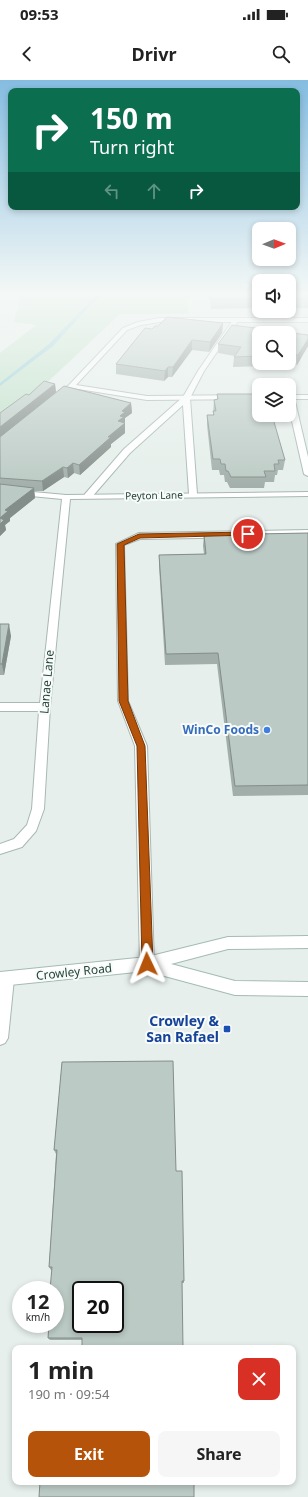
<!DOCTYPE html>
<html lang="en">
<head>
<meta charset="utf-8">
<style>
	:root { --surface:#fff; --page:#f6f6f6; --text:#222; --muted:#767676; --accent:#b45309 }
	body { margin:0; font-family:"Noto Sans",sans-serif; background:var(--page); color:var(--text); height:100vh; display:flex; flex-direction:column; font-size:15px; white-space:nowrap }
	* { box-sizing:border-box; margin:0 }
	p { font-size:13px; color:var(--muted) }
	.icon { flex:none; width:22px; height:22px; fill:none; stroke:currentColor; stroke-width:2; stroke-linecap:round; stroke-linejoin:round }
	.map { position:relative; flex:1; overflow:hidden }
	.details { position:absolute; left:12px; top:1265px; width:284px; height:140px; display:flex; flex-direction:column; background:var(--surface); border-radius:8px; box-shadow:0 2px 6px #0003 }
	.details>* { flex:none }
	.banner { position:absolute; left:8px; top:8px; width:292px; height:122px; border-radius:8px; box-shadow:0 2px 6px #0003; background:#0b6e4f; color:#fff; overflow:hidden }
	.needle { width:26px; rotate:89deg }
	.fabs { position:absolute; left:252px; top:142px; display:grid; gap:8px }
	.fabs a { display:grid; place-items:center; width:44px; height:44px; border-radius:8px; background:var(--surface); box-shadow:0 2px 6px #0003; font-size:20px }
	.speed { position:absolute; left:12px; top:1201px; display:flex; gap:8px; font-size:20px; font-weight:700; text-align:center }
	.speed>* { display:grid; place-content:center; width:52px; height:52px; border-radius:50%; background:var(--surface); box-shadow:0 2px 6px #0003; line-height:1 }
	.speed small { font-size:10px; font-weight:400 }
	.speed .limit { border:2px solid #111; border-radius:6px; background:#fff; color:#111 }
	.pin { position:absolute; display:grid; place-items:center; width:34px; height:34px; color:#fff; margin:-17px; border:2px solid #fff; border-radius:50%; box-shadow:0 1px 4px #0007 }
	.me { position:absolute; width:44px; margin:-22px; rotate:358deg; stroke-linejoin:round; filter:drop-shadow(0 0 3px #0008) }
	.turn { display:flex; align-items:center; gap:14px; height:84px; padding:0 16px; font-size:18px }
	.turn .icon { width:52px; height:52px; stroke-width:2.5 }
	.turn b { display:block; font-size:28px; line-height:34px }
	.lanes { display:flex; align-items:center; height:38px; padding:0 16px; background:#0003; justify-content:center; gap:20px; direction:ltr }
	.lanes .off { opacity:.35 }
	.round { display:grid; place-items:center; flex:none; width:42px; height:42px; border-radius:8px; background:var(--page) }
	.summary { display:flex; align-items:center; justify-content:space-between; height:68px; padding:0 16px }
	h1 { font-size:24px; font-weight:700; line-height:30px }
	.button { display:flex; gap:8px; margin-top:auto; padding:8px 16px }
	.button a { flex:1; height:46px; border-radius:8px; background:var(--accent); color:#fff; font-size:16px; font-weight:700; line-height:46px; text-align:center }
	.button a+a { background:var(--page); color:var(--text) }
	.status { display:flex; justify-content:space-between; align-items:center; height:28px; padding:0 20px; background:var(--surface); direction:ltr }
	.status svg { height:11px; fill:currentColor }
	header { display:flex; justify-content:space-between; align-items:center; height:52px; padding:0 16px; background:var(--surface); font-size:18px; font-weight:700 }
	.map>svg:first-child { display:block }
	.green { fill:#bfe0c8 }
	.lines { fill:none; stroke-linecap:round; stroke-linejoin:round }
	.stream { fill:#8ec9d4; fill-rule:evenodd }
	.service-casing { stroke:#a8b8b2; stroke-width:2 }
	.minor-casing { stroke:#a8b8b2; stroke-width:2 }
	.secondary-casing { stroke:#a4bbb3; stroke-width:2 }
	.service { fill:#fff; fill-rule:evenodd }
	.minor { fill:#fff; fill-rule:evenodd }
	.secondary { fill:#fff; fill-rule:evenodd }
	.wall { fill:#a1aea9; fill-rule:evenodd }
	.shaded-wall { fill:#838d89 }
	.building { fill:#bbcac4; stroke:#838d89; fill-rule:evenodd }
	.route { fill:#b45309; stroke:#753606 }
	.shop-dot { fill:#3f7fe0; stroke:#f7fbf9; stroke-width:1.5 }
	.transit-dot { fill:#1a4fb4; stroke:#f7fbf9; stroke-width:1.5 }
	.labels { text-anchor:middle; stroke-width:4; stroke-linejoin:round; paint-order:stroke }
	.far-street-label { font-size:10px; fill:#24423a; stroke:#f7fbf9 }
	.street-label { font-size:12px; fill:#24423a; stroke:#f7fbf9 }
	.shop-label { font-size:12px; font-weight:bold; fill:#366cbe; stroke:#f7fbf9; text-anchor:end }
	.near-transit-label { font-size:14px; font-weight:bold; fill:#164399; stroke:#f7fbf9; text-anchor:end }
</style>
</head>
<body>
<div class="status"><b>09:53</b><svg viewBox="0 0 49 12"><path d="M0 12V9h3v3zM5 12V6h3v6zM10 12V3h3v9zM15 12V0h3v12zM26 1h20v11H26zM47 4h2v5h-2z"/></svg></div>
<header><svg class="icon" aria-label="back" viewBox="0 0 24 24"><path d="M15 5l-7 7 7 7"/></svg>Drivr<svg class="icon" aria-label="search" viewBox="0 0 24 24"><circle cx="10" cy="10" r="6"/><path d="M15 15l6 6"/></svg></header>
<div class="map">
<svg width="308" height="1417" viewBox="0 0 308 1417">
	<rect width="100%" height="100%" fill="#e6efeb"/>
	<path class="green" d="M 21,213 L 187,213 L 189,234 L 120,234 L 38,311 L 0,339 L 0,273 L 36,245 L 14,242 Z"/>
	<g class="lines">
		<path class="stream" d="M 98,213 L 102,213 L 53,266 L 0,306 L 0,303 L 49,264 Z"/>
		<g class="service-casing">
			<path id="service" d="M 233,240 L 238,241 L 204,291 L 190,318 L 197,414 L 196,416 L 190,416 L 189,414 L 183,325 L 130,373 L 91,418 L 85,418 L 84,416 L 85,414 L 124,369 L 183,317 L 198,291 Z
				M 289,315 L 294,317 L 308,377 L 308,396 L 304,394 L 289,328 Z
				M 308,450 L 308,456 L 140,459 L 124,465 L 128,621 L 147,666 L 154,884 L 152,889 L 147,891 L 142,889 L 140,884 L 135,666 L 118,621 L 116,464 L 139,453 Z"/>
		</g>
		<g class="minor-casing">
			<path id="minor" d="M 160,238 L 308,238 L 308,242 L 160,242 L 141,245 L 127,250 L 76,305 L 147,316 L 259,315 L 259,319 L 147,320 L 72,308 L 59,320 L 53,320 L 53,316 L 69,305 L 123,248 L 138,242 Z
				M 289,315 L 308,315 L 308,319 L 289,319 Z
				M 0,409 L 66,415 L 308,412 L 308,416 L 70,419 L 50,627 L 44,729 L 36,751 L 22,767 L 0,774 L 0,764 L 14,759 L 27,745 L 32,729 L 39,631 L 0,631 L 0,623 L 40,623 L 62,419 L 0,413 Z
				M 7,892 L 12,894 L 14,899 L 8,958 L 5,963 L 0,965 L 0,899 L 2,894 Z"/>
		</g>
		<g class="secondary-casing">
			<path id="secondary" d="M 308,856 L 308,868 L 228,869 L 171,884 L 235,901 L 308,902 L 308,916 L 235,915 L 146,891 L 0,906 L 0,892 L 147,877 L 228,857 Z"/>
		</g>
		<use href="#service" class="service"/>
		<use href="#minor" class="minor"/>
		<use href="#secondary" class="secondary"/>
	</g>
	<path class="wall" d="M 208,213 L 259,213 L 259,228 L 211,229 Z
		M 289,213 L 308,213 L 308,228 L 289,228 Z
		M 223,243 L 222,253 L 209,272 L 192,270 L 172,297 L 168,297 L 164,301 L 116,294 L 116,284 L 152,249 L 158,246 Z
		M 232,245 L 308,255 L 308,266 L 297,285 L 233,287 L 234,277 L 235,276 L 218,273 L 218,264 ZM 259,253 L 289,253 L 289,283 L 259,283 Z
		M 55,304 L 56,312 L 131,323 L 132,333 L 125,338 L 125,342 L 124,343 L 125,343 L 125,353 L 111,364 L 111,367 L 80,395 L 74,393 L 68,398 L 64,397 L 43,411 L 34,411 L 35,418 L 10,438 L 10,441 L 5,445 L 6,450 L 0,456 L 0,333 L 29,315 Z
		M 217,314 L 259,314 L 259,332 L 258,334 L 285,380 L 283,390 L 278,390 L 277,395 L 275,395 L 274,402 L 265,402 L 264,408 L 230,408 L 227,402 L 225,402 L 224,395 L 220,395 L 219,390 L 212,390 L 207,345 L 207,335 L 213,335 L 214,320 L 217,319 Z
		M 308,453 L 308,715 L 233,716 L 217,584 L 165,585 L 159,486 L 159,475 L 204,474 L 203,466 L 204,455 Z
		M 0,544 L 11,556 L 4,595 L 0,595 Z
		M 62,982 L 176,1091 L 184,1201 L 184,1203 L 182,1203 L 82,1260 L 50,1260 L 48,1258 L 52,1190 L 51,1190 L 49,1187 L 56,1074 L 54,1070 Z"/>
	<path class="shaded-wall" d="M 223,243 L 222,253 L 209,272 L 210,262 Z
		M 308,259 L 308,266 L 297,285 L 298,275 Z
		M 192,260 L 192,270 L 172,297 L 173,287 Z
		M 168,287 L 168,297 L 164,301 L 165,291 Z
		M 55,304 L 56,313 L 0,358 L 0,347 Z
		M 131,323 L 132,333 L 125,338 L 125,342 L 124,343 L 125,343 L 125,353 L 111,364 L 111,367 L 80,395 L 79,385 L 108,357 L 118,341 L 122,331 Z
		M 259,323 L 259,332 L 252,344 L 253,334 Z
		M 73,383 L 74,393 L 68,398 L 67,388 Z
		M 63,387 L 64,397 L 43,411 L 42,401 Z
		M 34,408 L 35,418 L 10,438 L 10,441 L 5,445 L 6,450 L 0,456 L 0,438 L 5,430 Z
		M 9,544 L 11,556 L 4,595 L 2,584 Z"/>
	<path class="building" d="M 210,213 L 259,213 L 259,219 L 211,219 Z
		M 289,213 L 308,213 L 308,219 L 289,219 Z
		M 167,237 L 223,243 L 210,262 L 192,260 L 173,287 L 168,287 L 165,291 L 116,284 L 145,248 L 152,249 L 155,246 L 158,246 Z
		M 232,245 L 308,255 L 308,259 L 298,275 L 289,275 L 289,253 L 259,253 L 259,276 L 234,277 L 241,267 L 218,264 Z
		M 44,301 L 55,304 L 0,347 L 0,333 L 26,314 L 29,315 Z
		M 64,306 L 131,323 L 122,331 L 125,332 L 120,336 L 124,337 L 118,341 L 125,343 L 108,357 L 111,357 L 79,385 L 73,383 L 67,388 L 63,387 L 42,401 L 0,398 L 0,357 Z
		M 217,314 L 259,314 L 259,323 L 253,334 L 259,334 L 259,335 L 272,335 L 285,380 L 278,380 L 279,384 L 274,384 L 275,391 L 264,391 L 266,397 L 231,397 L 228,391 L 226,391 L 225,384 L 221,384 L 220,379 L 213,379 L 207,335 L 214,335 L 213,331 L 216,331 L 214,320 L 218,319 Z
		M 0,404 L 34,408 L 5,430 L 8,431 L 0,438 Z
		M 0,438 L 4,440 L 0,444 Z
		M 308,453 L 308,705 L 235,706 L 218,573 L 166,574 L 159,475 L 206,474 L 204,455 Z
		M 0,544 L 9,544 L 2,584 L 0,584 Z
		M 173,981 L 176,1091 L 182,1091 L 184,1201 L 182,1201 L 183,1268 L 82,1268 L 82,1258 L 48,1258 L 49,1244 L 55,1244 L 55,1210 L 50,1210 L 52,1187 L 49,1187 L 57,1070 L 54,1070 L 62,982 ZM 81,1210 L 115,1210 L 115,1244 L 81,1244 Z
		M 40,1402 L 194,1402 L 194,1417 L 39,1417 Z"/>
	<linearGradient id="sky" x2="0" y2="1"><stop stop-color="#84bce0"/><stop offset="0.52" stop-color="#f4f8f6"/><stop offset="1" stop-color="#f4f8f6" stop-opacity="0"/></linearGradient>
	<rect width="308" height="411" fill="url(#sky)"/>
	<path class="route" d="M 248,452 L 250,452 L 250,455 L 140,458 L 124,465 L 128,621 L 145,666 L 153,884 L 151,888 L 147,889 L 143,888 L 142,884 L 137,666 L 119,621 L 117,464 L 139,454 Z"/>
	<circle class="shop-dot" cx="267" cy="650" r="4"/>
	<rect class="transit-dot" x="223" y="945" width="8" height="8" rx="2"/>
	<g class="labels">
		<g class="far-street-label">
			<text transform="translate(154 415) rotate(-1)" y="4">Peyton Lane</text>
		</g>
		<g class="street-label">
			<text transform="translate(47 602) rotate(-85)" y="4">Lanae Lane</text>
			<text transform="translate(74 892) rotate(-6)" y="4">Crowley Road</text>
		</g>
		<g class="shop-label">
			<text x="259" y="654">WinCo Foods</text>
		</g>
		<g class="near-transit-label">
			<text x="219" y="946">Crowley &amp;<tspan x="219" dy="16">San Rafael</tspan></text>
		</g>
	</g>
</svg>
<div class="fabs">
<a><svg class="needle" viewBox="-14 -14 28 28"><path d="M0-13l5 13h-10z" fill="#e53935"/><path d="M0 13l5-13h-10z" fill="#767676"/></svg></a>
<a><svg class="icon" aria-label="sound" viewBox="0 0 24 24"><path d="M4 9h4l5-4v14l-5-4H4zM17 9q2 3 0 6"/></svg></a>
<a><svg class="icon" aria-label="search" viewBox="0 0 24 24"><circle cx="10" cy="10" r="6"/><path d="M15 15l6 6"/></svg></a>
<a><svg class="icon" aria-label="layers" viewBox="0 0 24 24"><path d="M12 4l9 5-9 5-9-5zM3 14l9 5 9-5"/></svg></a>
</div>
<div class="speed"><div>12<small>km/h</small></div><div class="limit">20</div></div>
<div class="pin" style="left:248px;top:454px;background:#d93025"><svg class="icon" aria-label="arrive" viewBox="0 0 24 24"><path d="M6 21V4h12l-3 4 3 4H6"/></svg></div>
<svg class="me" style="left:147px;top:884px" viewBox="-20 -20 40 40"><path d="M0-17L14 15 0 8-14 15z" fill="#b45309" stroke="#fff" stroke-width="4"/></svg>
<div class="banner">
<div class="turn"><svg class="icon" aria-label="right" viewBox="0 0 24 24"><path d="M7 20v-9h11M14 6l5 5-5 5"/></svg><div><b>150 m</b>Turn right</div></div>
<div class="lanes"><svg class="icon off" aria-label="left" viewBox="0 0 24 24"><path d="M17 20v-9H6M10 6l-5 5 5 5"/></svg><svg class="icon off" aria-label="ahead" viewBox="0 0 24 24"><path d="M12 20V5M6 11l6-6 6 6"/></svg><svg class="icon" aria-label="right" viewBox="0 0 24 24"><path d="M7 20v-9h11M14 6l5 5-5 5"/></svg></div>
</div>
<section class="details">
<div class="summary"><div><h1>1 min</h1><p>190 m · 09:54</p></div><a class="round" style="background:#d93025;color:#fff"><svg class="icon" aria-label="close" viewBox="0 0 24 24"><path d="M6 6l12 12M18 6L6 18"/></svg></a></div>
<div class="button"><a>Exit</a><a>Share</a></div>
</section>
</div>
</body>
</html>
